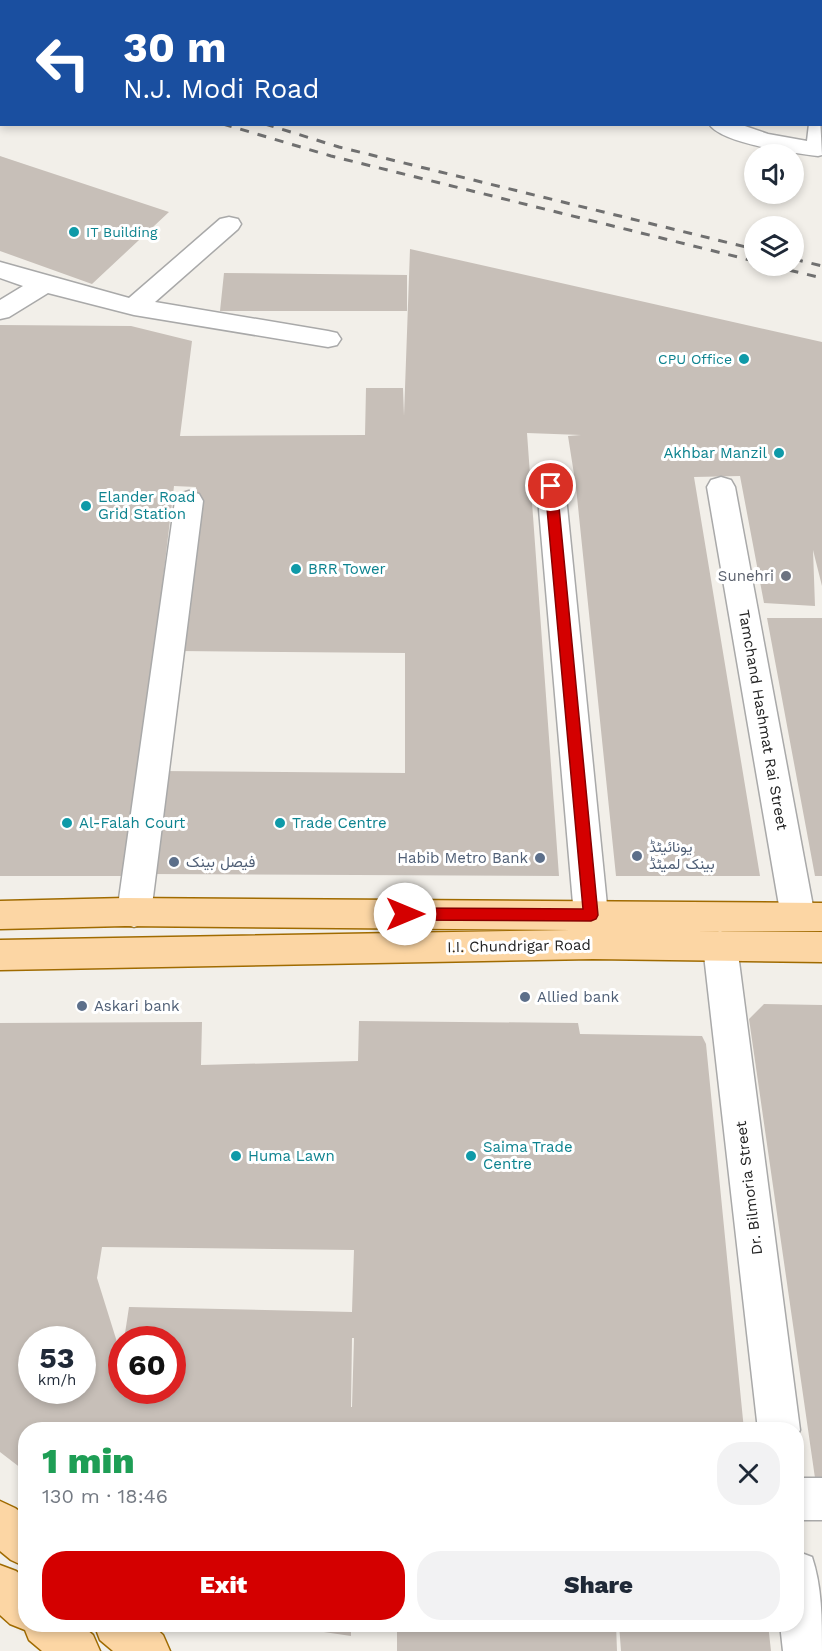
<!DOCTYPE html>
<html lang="en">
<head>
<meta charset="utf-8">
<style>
	:root { --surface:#fff; --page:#f2f2f3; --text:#1f2937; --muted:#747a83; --accent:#d40000 }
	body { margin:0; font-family:"Work Sans",Vazirmatn,sans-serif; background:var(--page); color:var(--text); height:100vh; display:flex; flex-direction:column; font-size:22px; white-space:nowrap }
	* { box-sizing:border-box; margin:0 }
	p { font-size:20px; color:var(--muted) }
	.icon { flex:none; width:33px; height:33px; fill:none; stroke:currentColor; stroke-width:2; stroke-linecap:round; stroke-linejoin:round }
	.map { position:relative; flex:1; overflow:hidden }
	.side { position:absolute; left:18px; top:1422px; width:786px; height:210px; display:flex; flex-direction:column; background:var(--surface); border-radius:24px; box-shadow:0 3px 9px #0003 }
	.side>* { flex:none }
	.hud { position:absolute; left:0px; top:0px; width:822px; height:126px; box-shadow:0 3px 9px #0003; background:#1a4fa0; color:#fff; overflow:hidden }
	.controls { position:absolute; left:744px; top:144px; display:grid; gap:12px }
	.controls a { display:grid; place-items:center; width:60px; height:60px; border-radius:50%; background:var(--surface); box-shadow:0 3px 9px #0003; font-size:30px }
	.speed { position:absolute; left:18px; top:1326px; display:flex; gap:12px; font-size:30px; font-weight:700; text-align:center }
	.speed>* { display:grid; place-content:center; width:78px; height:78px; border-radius:50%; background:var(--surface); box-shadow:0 3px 9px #0003; line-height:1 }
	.speed small { font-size:15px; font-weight:400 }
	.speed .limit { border:9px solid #d22; background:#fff; color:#111 }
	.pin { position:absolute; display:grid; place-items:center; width:51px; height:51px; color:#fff; margin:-26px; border:3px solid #fff; border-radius:50%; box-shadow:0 2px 6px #0007 }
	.me { position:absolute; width:66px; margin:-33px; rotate:90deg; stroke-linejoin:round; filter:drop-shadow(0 0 4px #0008) }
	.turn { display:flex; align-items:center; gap:21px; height:126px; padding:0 24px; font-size:27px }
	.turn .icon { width:78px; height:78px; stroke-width:2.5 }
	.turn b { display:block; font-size:42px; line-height:51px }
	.round { display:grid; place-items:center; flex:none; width:63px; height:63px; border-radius:24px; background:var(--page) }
	.overview { display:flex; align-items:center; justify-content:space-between; height:102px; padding:0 24px }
	h1 { font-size:36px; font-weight:800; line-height:45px; color:#1e9e55 }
	.action { display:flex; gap:12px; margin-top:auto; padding:12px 24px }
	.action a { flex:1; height:69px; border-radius:24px; background:var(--accent); color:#fff; font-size:24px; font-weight:800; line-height:69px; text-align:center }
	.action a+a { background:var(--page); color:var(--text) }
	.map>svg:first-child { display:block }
	.building { fill:#c7bfb8; fill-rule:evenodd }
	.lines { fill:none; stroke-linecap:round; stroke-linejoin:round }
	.minor-casing { stroke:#a9a9a9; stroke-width:3 }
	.major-casing { stroke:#a06b00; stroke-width:3 }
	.minor { fill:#fff; fill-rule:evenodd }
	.major { fill:#fcd6a4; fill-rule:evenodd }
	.rail { stroke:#707070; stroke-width:3; stroke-dasharray:9 9; stroke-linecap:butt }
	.route { fill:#d40000; stroke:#8a0000; stroke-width:1.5 }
	.culture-dot { fill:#0f9aa8; stroke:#fff; stroke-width:2 }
	.worship-dot { fill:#6b7280; stroke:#fff; stroke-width:2 }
	.service-dot { fill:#5c6f8a; stroke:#fff; stroke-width:2 }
	.labels { text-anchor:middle; stroke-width:6; stroke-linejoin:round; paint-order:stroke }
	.far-culture-label { font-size:14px; fill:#0d838f; stroke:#fff; text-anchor:start }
	.culture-label { font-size:15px; fill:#0d838f; stroke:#fff; text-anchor:start }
	.worship-label { font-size:15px; fill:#5b616d; stroke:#fff; text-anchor:end }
	.street-label { font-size:15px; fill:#222; stroke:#fff }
	.service-label { font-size:15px; fill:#4e5e75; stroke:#fff; text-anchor:start }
</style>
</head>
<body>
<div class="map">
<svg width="822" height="1651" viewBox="0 0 822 1651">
	<rect width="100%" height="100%" fill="#f2efe9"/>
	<path class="building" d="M 0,156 L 30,166 L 169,212 L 92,284 L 0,251 Z
		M 410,249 L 822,342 L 822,586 L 813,550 L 815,606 L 764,603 L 740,476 L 694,477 L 760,876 L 616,876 L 576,487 L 568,436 L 581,435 L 527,433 L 559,876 L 148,874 L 160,771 L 405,773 L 405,653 L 179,651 L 196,487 L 174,486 L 128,876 L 0,876 L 0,325 L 131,326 L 192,341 L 180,436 L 365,435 L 366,388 L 403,388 L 404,416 Z
		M 224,273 L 407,275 L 407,311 L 220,311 Z
		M 767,618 L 822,618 L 822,876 L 815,876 Z
		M 764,1004 L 822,1005 L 822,1478 L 815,1478 L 749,1019 Z
		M 359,1021 L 578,1023 L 580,1034 L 702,1036 L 706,1044 L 744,1430 L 26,1430 L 26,1472 L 0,1452 L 0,1023 L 202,1022 L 201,1065 L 358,1061 ZM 102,1247 L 354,1250 L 352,1312 L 129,1307 L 124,1340 L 172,1340 L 172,1390 L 122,1390 L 122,1358 L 97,1278 ZM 352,1338 L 354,1338 L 352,1407 L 351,1407 ZM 32,1340 L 82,1340 L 82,1390 L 32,1390 Z
		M 283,1624 L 351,1624 L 351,1636 L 283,1626 Z
		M 397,1624 L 616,1624 L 617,1651 L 397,1651 Z
		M 619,1624 L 768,1624 L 771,1651 L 621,1651 Z"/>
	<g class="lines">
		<g class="minor-casing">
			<path id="minor" d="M 469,0 L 491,0 L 492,2 L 470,2 Z
				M 769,0 L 790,0 L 791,2 L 770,2 Z
				M 820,18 L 822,18 L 822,30 L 820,30 Z
				M 820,117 L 822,155 L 818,156 C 794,153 722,144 709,124 L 739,124 L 768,134 L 807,141 L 809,124 L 820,124 Z
				M 229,217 L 238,219 L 241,224 L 238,229 L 155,302 L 328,331 L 337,333 L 341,339 L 337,345 L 328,347 L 134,315 L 48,293 L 9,317 L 0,319 L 0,300 L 23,286 L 0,278 L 0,262 L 129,298 L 220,219 Z
				M 551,476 L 561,479 L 565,486 L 608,915 L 603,925 L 591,929 L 579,925 L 574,915 L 537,486 L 541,479 Z
				M 721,477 L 731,480 L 735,487 L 815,917 L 810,927 L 798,931 L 786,927 L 781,917 L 707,487 L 711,480 Z
				M 189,491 L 199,494 L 203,501 L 151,913 L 146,923 L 134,927 L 122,923 L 117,913 L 175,501 L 179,494 Z
				M 720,931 L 732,936 L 737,946 L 800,1430 L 796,1438 L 796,1430 L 758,1430 L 703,946 L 708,936 Z
				M 796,1478 L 822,1478 L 822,1520 L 796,1520 Z
				M 796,1551 L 812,1557 C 822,1587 822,1619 822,1651 L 783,1651 L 780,1624 L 796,1624 Z"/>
		</g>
		<g class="major-casing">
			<path id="major" d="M 125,898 L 822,903 L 822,931 L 695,931 L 822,932 L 822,962 L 593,959 L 0,970 L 0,940 L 570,930 L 125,926 L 0,929 L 0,901 Z
				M 0,1501 L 15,1508 L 26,1516 L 26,1567 L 11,1560 L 0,1551 Z
				M 0,1565 L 16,1571 L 26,1579 L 26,1624 L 80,1624 L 93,1635 L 100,1651 L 42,1651 L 29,1640 L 25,1630 L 10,1624 L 0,1615 Z
				M 94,1624 L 151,1624 L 163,1635 L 170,1651 L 113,1651 L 100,1640 Z"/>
		</g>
		<use href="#minor" class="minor"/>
		<use href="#major" class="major"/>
		<path class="rail" d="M 223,124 L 331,156 L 754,261
			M 265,124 L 339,147 L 754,249
			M 794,259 L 822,266
			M 772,266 L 822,278"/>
	</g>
	<path class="route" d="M 551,482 L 557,486 L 598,915 L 596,919 L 591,921 L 405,920 L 400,918 L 398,914 L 400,910 L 405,908 L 583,909 L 545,486 Z"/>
	<g class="culture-dot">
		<circle cx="74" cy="232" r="6"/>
		<circle cx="744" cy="359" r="6"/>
		<circle cx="779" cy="453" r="6"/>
		<circle cx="86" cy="506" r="6"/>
		<circle cx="296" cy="569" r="6"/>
		<circle cx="67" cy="823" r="6"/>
		<circle cx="280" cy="823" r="6"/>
		<circle cx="236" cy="1156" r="6"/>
		<circle cx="471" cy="1156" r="6"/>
	</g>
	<circle class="worship-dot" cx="786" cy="576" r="6"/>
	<g class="service-dot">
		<circle cx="637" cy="856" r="6"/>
		<circle cx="540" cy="858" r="6"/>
		<circle cx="174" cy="862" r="6"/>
		<circle cx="525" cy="997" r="6"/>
		<circle cx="82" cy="1006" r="6"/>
	</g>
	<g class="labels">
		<g class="far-culture-label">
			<text x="86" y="237">IT Building</text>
			<text x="732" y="364" text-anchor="end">CPU Office</text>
		</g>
		<g class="culture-label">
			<text x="767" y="458" text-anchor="end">Akhbar Manzil</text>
			<text x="98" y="502">Elander Road<tspan x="98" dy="17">Grid Station</tspan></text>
			<text x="308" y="574">BRR Tower</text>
			<text x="79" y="828">Al-Falah Court</text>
			<text x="292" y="828">Trade Centre</text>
			<text x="483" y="1152">Saima Trade<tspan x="483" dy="17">Centre</tspan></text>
			<text x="248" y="1161">Huma Lawn</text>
		</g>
		<g class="worship-label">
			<text x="774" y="581">Sunehri</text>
		</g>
		<g class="street-label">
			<text transform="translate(763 720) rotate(80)" y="5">Tamchand Hashmat Rai Street</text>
			<text transform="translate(519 946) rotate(-1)" y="5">I.I. Chundrigar Road</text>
			<text transform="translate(749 1188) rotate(-97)" y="5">Dr. Bilmoria Street</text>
		</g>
		<g class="service-label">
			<text x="649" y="852">یونائیٹڈ<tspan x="649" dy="17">بینک لمیٹڈ</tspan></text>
			<text x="528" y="863" text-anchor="end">Habib Metro Bank</text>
			<text x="186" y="867">فیصل بینک</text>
			<text x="537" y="1002">Allied bank</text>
			<text x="94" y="1011">Askari bank</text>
		</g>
	</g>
</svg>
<div class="controls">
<a><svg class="icon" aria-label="sound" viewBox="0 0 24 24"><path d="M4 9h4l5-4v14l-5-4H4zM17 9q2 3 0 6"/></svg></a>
<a><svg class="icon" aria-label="layers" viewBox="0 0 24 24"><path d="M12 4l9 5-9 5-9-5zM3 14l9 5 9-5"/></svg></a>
</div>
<div class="speed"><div>53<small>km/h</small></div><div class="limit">60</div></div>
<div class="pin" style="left:551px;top:486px;background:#d93025"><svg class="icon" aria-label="arrive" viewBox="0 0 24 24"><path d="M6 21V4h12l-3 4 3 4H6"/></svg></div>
<svg class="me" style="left:405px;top:914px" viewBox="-20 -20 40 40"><circle r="19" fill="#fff"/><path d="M0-13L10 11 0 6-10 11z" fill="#d40000"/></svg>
<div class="hud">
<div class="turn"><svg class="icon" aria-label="left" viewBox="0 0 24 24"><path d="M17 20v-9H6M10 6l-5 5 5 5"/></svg><div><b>30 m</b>N.J. Modi Road</div></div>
</div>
<section class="side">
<div class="overview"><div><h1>1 min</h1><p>130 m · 18:46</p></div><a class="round"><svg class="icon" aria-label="close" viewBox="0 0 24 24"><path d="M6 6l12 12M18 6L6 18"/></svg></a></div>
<div class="action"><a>Exit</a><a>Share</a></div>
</section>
</div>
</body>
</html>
